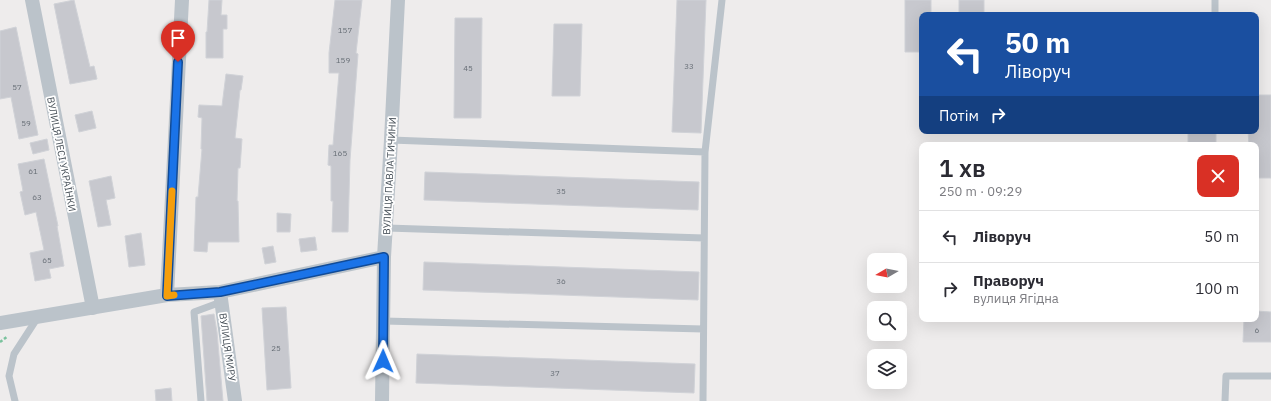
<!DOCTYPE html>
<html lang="uk">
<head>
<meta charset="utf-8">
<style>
	:root { --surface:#fff; --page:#f2f2f3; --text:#2b2b33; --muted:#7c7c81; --line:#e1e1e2 }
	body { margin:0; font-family:"IBM Plex Sans",sans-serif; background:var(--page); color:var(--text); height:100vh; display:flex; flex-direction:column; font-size:15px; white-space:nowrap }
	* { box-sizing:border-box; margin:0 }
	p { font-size:13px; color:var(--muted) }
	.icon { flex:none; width:22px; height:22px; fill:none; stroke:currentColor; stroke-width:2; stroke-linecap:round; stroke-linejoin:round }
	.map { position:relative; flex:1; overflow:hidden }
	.panel { position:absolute; left:919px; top:142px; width:340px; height:180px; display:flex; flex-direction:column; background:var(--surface); border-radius:8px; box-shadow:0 4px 16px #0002 }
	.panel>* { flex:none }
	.hud { position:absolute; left:919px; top:12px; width:340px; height:122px; border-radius:8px; box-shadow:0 4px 16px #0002; background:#1a4fa0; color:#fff; overflow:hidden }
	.needle { width:26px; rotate:260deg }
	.fabs { position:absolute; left:867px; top:253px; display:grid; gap:8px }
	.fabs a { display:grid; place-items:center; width:40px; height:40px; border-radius:8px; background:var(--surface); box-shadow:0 4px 16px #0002; font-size:20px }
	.pin { position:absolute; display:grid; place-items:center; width:34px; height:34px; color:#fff; margin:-41px -17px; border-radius:50% 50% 50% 0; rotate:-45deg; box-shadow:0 0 4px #0007 }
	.pin .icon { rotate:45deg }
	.me { position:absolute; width:44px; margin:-22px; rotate:1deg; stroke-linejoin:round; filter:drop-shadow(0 0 3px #0008) }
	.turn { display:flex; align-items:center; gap:14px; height:84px; padding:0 20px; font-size:18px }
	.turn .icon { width:52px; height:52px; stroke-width:2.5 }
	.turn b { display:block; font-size:28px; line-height:34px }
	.then { display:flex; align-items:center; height:38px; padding:0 20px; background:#0003; gap:8px; font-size:15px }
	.round { display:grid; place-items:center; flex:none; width:42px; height:42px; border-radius:8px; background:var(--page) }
	.head { display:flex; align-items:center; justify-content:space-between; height:68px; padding:0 20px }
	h1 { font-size:24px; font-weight:600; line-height:30px }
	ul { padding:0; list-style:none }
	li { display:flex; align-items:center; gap:12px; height:52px; padding:0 20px; border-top:1px solid var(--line) }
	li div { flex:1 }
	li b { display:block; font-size:15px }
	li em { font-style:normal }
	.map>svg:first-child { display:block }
	.building { fill:#c7c8ce; stroke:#d0d2d7 }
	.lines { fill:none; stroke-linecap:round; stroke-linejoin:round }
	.path { stroke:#7ac29d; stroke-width:2.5; stroke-dasharray:3 2; stroke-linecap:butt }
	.service { stroke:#bbc3ca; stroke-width:7 }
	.minor { stroke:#bbc3ca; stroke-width:14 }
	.route-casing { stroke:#114b97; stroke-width:10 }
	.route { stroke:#1a73e8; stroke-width:7 }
	.slow { stroke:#f59e0b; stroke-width:7 }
	.labels { text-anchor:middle; stroke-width:3.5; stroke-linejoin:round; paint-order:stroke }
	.number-label { font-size:8px; fill:#666d75 }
	.street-label { font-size:10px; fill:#464f57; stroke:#fff }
</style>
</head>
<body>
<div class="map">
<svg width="1271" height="401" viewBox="0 0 1271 401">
	<rect width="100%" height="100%" fill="#eeecec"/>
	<path class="building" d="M 74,0 L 90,67 L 94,66 L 97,79 L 70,84 L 54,4 Z
		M 209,0 L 222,0 L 221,15 L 227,15 L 227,29 L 223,29 L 223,58 L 206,58 L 206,32 L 207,32 Z
		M 335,0 L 362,0 L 356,53 L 358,54 L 350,160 L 348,232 L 332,232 L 333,201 L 331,201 L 331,166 L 328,165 L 329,145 L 333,145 L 339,73 L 329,73 L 329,53 Z
		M 677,0 L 706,0 L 701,133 L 672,132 Z
		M 905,0 L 931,0 L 931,15 L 922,15 L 922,52 L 905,52 Z
		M 959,0 L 984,0 L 984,15 L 959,15 Z
		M 455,18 L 482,18 L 481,118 L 454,118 Z
		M 554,24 L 582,24 L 580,96 L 552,96 Z
		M 16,27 L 38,135 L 19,139 L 11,97 L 0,99 L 0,31 Z
		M 226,74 L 243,76 L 241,90 L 240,90 L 235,138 L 242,139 L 240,168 L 238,168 L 237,201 L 238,201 L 239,242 L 208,242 L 207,252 L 194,251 L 196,197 L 198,197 L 202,149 L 201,149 L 202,118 L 198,117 L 199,105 L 222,106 Z
		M 1256,95 L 1271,95 L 1271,178 L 1256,178 L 1256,145 L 1249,145 L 1248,131 L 1256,131 Z
		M 92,111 L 96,128 L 79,132 L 75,115 Z
		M 1188,131 L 1216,131 L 1216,145 L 1188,145 Z
		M 47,139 L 49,150 L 33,154 L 30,143 Z
		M 44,159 L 58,226 L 57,226 L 64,266 L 49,269 L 51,278 L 35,281 L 30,253 L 44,250 L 36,212 L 25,215 L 20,192 L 23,191 L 18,164 Z
		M 425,172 L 699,182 L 698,210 L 424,200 Z
		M 111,176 L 115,198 L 106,200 L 111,225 L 98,227 L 89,181 Z
		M 277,213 L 291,214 L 290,232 L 277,232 Z
		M 141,233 L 145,265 L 129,267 L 125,236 Z
		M 315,237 L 317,250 L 301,252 L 299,239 Z
		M 273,246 L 276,262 L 265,264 L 262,248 Z
		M 424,262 L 699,272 L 698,300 L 423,290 Z
		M 286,307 L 291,388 L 267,390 L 262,308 Z
		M 1256,311 L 1271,312 L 1271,342 L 1243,342 L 1244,319 L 1256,319 Z
		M 214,314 L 217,332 L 223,401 L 207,401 L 201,316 Z
		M 417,354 L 695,364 L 694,393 L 416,383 Z
		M 171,388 L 172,401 L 156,401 L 155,390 Z"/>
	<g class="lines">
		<path class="path" d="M 0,342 L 8,336"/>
		<path class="service" d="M 1215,15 L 1215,0
			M 391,140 L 705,152
			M 387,228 L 704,238
			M 384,321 L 703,329
			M 15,401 L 9,376 L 14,354 L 38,317
			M 201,401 L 194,312 L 221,302
			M 703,401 L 705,152 L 722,0
			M 1225,401 L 1226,376 L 1271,376"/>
		<path class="minor" d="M 32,0 L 93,308
			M 220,292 L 235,401
			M 167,295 L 182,0
			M 0,323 L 167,295 L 220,292 L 384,257
			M 382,401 L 384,257 L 391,140 L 398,0"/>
	</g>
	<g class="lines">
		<g class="route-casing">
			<path id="route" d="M 178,62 L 167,296 L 220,292 L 384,257 L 383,361"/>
		</g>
		<use href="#route" class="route"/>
		<path class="slow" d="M 172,191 L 167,296 L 174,295"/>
	</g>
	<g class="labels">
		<g class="number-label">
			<text x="345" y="33">157</text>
			<text x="343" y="63">159</text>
			<text x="689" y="69">33</text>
			<text x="468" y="71">45</text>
			<text x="17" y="90">57</text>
			<text x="26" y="126">59</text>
			<text x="340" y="156">165</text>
			<text x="33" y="174">61</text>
			<text x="561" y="194">35</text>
			<text x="37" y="200">63</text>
			<text x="47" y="263">65</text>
			<text x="561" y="284">36</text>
			<text x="1257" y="333">6</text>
			<text x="276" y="351">25</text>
			<text x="555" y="376">37</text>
		</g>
		<g class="street-label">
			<text transform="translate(62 154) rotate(79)" y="4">ВУЛИЦЯ ЛЕСІ УКРАЇНКИ</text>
			<text transform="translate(389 176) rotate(-87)" y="4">ВУЛИЦЯ ПАВЛА ТИЧИНИ</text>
			<text transform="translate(228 347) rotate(82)" y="4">ВУЛИЦЯ МИРУ</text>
		</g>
	</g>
</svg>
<div class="fabs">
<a><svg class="needle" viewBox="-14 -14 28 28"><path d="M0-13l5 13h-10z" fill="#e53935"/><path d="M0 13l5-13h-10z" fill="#7c7c81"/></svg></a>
<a><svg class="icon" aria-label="search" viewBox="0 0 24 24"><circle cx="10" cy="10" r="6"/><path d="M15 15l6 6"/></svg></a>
<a><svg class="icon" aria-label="layers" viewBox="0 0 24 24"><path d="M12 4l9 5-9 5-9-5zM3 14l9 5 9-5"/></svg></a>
</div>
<div class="pin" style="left:178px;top:62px;background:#d93025"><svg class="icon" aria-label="arrive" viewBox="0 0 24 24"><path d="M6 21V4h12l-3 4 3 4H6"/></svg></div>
<svg class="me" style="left:383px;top:361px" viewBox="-20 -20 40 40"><path d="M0-17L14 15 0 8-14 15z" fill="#1a73e8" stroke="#fff" stroke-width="4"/></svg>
<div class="hud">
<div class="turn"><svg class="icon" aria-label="left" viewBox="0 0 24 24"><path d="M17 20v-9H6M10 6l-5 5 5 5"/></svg><div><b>50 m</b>Ліворуч</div></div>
<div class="then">Потім<svg class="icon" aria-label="right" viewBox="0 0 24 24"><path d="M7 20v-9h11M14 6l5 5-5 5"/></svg></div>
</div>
<section class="panel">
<div class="head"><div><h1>1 хв</h1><p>250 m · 09:29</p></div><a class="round" style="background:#d93025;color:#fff"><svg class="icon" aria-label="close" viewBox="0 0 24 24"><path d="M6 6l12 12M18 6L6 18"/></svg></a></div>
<ul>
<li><svg class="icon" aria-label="left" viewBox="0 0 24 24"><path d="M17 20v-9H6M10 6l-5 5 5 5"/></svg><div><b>Ліворуч</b></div><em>50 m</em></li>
<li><svg class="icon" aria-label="right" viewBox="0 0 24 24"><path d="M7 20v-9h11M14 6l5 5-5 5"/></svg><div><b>Праворуч</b><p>вулиця Ягідна</p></div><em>100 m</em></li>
</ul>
</section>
</div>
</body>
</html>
